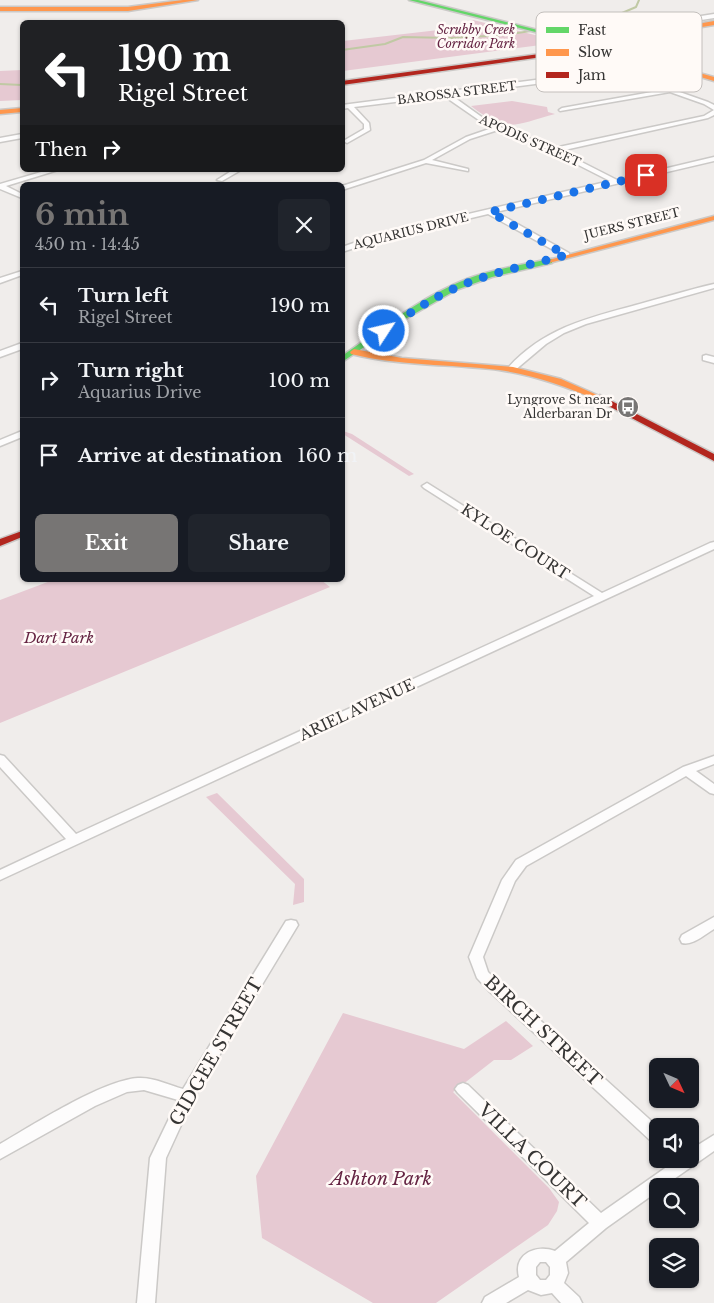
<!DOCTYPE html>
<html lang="en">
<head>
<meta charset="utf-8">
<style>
	:root { --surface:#171b24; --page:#20242c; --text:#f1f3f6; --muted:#9ea1a6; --line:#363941; --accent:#777574 }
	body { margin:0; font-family:"Libre Baskerville",serif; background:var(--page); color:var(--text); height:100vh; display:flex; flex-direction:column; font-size:19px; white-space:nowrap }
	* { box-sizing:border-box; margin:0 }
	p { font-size:16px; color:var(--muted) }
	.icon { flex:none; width:28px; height:28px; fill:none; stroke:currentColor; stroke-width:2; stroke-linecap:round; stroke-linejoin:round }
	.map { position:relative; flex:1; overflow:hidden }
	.sheet { position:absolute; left:20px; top:182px; width:325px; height:400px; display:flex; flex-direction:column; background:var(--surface); border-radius:8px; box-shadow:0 1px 4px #0004 }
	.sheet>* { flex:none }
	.guide { position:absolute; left:20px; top:20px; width:325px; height:152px; border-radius:8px; box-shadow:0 1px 4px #0004; background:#202124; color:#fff; overflow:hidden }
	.needle { width:32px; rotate:134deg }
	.tools { position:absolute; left:649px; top:1058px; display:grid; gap:10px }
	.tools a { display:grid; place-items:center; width:50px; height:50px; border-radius:8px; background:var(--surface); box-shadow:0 1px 4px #0004; font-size:25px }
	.pin { position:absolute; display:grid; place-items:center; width:42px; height:42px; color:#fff; margin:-21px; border-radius:10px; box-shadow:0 2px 8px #0006 }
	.me { position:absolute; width:55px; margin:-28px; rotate:55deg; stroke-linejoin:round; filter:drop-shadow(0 0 4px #0008) }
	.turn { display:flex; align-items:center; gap:18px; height:105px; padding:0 15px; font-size:22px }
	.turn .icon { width:65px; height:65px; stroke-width:2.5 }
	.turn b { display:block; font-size:35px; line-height:42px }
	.then { display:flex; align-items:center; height:48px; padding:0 15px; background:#0003; gap:10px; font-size:19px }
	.round { display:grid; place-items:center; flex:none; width:52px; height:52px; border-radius:8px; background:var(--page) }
	.headline { display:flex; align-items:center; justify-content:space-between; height:85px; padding:0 15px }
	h1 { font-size:30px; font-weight:700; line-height:38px; color:var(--accent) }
	.cta { display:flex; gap:10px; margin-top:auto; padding:10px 15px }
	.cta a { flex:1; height:58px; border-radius:8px; background:var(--accent); color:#fff; font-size:20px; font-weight:700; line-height:58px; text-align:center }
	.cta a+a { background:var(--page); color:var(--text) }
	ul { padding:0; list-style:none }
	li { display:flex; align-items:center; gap:15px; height:75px; padding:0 15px; border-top:1px solid var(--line) }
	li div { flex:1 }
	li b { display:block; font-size:19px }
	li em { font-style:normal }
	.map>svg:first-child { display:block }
	.green { fill:#e6c9d2 }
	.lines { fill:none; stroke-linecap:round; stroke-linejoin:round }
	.stream { stroke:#c0c9a4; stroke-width:2 }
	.street-casing { stroke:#cbc9c7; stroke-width:3 }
	.fast-casing { stroke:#cbc9c7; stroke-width:3 }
	.slow-casing { stroke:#cbc9c7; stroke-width:3 }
	.jam-casing { stroke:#cbc9c7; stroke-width:3 }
	.street { fill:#fdfcfc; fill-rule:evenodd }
	.fast { fill:#63d668; fill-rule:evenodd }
	.slow { fill:#ff974d; fill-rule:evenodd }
	.jam { fill:#b3261e; fill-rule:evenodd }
	.jam-bridge-casing { stroke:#cbc9c7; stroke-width:7; stroke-linecap:butt }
	.jam-bridge { stroke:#b3261e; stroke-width:5.5 }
	.route { stroke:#1a73e8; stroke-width:9; stroke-dasharray:0 16.2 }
	.labels { text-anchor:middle; stroke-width:5; stroke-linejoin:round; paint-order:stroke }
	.far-park-label { font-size:12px; font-style:italic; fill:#652443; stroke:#fffaf7 }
	.far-street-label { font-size:12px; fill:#363534; stroke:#fffaf7 }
	.far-poi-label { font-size:12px; fill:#363534; stroke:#fffaf7; text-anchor:end }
	.street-label { font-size:15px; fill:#363534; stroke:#fffaf7 }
	.park-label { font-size:15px; font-style:italic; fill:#652443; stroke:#fffaf7 }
	.near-street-label { font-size:18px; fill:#363534; stroke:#fffaf7 }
	.near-park-label { font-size:18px; font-style:italic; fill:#652443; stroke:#fffaf7 }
	.key { fill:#fffaf7; stroke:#c3bfbc; stroke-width:1 }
	.key-label { font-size:14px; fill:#363534 }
</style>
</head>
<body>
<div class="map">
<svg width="714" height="1303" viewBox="0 0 714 1303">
	<rect width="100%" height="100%" fill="#f0edeb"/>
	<path class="green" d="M 473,20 L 564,42 L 343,71 L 343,41 L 456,28 Z
		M 22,70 L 22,100 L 0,101 L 0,71 Z
		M 512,101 L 547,107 L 548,112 L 555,114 C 514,125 507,134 471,106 Z
		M 343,431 L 352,434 L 414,474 L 409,476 L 343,434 Z
		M 53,580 L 321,580 L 330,587 L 0,723 L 0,600 Z
		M 217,793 L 304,879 L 304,902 L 293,905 L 295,884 L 206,797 Z
		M 343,1013 L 464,1049 L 506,1021 L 533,1046 L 511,1060 L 494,1060 L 453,1092 L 549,1188 L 559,1202 L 557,1211 L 548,1225 L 436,1303 L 373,1303 L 262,1238 L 256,1176 Z"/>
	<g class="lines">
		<path class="stream" d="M 612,19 L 688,16
			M 342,50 L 385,44 L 403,37 L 451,38 L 505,35 L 608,19 L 636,7 L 639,0
			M 0,84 L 22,85"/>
		<g class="street-casing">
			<path id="street" d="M 714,14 L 714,18 L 637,30 L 553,36 L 550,34 L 637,26 Z
				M 605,71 L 634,76 L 708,102 L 714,105 L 714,110 L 704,104 L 670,92 L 560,111 L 559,110 L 562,108 L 663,90 L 631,79 L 605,75 L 451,95 L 490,123 L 554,148 L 704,116 L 714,110 L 714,115 L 708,118 L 560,151 L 617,180 L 714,157 L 714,161 L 496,212 L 569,253 L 569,257 L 566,257 L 488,214 L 379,240 L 342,252 L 342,247 L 374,236 L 610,181 L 539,145 L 498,130 L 470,139 L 432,160 L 468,169 L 468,171 L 426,163 L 342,190 L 342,186 L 424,160 L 466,137 L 492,128 L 486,125 L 444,96 L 354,107 L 369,123 L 370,130 L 347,143 L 345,142 L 345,140 L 364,129 L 364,124 L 348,108 L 342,109 L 342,105 Z
				M 22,134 L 22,138 L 0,142 L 0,138 Z
				M 48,170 L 58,170 L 6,186 L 22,194 L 22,198 L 0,189 L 0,184 Z
				M 233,170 L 241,170 L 222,181 L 217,180 Z
				M 22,271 L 22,275 L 0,283 L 0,278 Z
				M 714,284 L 714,288 L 586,324 L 564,333 L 546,344 L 514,371 L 508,371 L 507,369 C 542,329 587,318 636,305 C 662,298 688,290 714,284 Z
				M 22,343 L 22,349 L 0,357 L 0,351 Z
				M 706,355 L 714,357 L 714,363 L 703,360 L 703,356 Z
				M 22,431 L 22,437 L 0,446 L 0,440 Z
				M 427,483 L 602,593 L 710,543 L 714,542 L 714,549 L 0,880 L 0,870 L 66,839 L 0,767 L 0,755 L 4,756 L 76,834 L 594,596 L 424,488 L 422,486 Z
				M 714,756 L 714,764 L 696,771 L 714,784 L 714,794 L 710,793 L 686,776 L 526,866 L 515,881 L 483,957 L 488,972 L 500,984 L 658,1127 L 658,1143 L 652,1142 L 490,992 L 477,978 L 469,957 L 502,880 L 516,860 L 683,767 Z
				M 714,917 L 714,929 C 705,934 693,946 682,943 L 680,939 L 682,935 Z
				M 291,920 L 296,921 L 298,925 L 193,1099 L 166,1158 L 155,1303 L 137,1303 L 150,1158 L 178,1100 L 144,1090 L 127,1092 L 95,1106 L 0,1159 L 0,1144 C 33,1125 103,1080 138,1078 C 153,1077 169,1085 183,1089 L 286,921 Z
				M 463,1083 L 468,1085 L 601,1213 L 678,1159 L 690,1159 L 690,1150 L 714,1135 L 714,1151 L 664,1186 L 658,1186 L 658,1191 L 606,1228 L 566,1262 L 568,1273 L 564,1283 L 579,1297 L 582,1303 L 561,1303 L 552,1293 L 541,1295 L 528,1290 L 506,1303 L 482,1303 L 485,1297 L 519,1277 C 513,1254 536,1244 555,1251 L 589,1223 L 458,1093 L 455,1089 L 458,1085 ZM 540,1262 L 546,1262 L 550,1267 L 550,1275 L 546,1280 L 540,1280 L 536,1275 L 536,1267 Z"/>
		</g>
		<g class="fast-casing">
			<path id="fast" d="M 409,0 L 418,0 L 617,50 L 614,52 Z
				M 549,259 L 552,259 L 552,263 L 492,277 L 456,290 L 407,318 L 342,362 L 342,356 C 382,328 421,297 467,279 C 493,269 522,265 549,259 Z"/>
		</g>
		<g class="slow-casing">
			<path id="slow" d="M 183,0 L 198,0 L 128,11 L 0,11 L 0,7 L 128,7 Z
				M 714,21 L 714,25 L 606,43 L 603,41 Z
				M 612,49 L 714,77 L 714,81 L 612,51 Z
				M 22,108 L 22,112 L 0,114 L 0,110 Z
				M 714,216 L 714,220 L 549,263 L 545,261 Z
				M 354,349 L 402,358 L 513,367 L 561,379 L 604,398 L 600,401 L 597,400 C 565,386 533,375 499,370 C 449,364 400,366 351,354 L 350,352 Z"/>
		</g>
		<g class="jam-casing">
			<path id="jam" d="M 591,47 L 593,50 L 342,85 L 342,81 Z
				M 600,395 L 714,454 L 714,461 L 597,400 L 596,398 Z
				M 22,531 L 22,537 L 0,546 L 0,539 Z"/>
		</g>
		<use href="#street" class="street"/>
		<use href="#fast" class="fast"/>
		<use href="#slow" class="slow"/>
		<use href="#jam" class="jam"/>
		<g class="jam-bridge-casing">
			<path id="jam-bridge" d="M 591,49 L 621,44"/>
		</g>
		<use href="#jam-bridge" class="jam-bridge"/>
	</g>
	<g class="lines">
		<path class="route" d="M 384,331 C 405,316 426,302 449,291 C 485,273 527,266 566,255 L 490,212 L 646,175"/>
	</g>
	<defs>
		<g id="bus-disc" transform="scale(1.125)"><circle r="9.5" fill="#777574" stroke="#fffaf7"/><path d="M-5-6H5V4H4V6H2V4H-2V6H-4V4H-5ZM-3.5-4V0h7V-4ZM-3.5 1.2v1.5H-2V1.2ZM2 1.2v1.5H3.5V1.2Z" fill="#fff"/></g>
	</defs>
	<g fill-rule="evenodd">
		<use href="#bus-disc" x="628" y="407"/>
	</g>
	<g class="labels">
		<g class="far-park-label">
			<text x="476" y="34">Scrubby Creek<tspan x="476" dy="14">Corridor Park</tspan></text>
		</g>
		<g class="far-street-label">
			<text transform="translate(457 93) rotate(-7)" y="4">BAROSSA STREET</text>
			<text transform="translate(530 141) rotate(24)" y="4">APODIS STREET</text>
			<text transform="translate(632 224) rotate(-14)" y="4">JUERS STREET</text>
			<text transform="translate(411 231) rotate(-14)" y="4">AQUARIUS DRIVE</text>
		</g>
		<g class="far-poi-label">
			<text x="612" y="404">Lyngrove St near<tspan x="612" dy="14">Alderbaran Dr</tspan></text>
		</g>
		<g class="street-label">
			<text transform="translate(515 542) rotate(33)" y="5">KYLOE COURT</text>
			<text transform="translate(357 710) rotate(-25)" y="5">ARIEL AVENUE</text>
		</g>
		<g class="park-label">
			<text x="59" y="643">Dart Park</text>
		</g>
		<g class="near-street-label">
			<text transform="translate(543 1031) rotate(43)" y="6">BIRCH STREET</text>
			<text transform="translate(216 1052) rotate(-60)" y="6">GIDGEE STREET</text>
			<text transform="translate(532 1156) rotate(44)" y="6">VILLA COURT</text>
		</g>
		<g class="near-park-label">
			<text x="381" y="1185">Ashton Park</text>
		</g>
	</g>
	<rect x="536" y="12" width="166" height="80" rx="8" class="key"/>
	<rect x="546" y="27" width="23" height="6" fill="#63d668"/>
	<rect x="546" y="49" width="23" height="7" fill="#ff974d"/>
	<rect x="546" y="72" width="23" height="6" fill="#b3261e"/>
	<g class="key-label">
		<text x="578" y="35">Fast</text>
		<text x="578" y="57">Slow</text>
		<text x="578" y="80">Jam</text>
	</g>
</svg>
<div class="tools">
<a><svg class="needle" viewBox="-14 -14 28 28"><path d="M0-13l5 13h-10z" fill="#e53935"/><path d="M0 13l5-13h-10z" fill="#9ea1a6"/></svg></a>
<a><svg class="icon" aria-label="sound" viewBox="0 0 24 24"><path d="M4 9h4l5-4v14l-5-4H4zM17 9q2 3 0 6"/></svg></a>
<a><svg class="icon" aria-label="search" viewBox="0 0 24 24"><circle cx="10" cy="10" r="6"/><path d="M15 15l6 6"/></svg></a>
<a><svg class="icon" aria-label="layers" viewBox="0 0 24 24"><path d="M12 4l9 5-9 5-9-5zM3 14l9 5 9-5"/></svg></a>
</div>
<div class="pin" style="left:646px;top:175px;background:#d93025"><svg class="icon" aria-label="arrive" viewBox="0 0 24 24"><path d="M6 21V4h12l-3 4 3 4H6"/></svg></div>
<svg class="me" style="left:384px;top:331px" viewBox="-20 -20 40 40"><circle r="17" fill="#1a73e8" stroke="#fff" stroke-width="3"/><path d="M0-11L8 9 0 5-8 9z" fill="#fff"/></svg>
<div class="guide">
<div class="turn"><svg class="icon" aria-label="left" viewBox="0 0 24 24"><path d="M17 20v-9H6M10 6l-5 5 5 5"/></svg><div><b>190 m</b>Rigel Street</div></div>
<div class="then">Then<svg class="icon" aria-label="right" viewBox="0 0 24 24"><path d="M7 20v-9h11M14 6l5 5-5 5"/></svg></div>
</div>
<section class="sheet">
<div class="headline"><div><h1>6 min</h1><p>450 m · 14:45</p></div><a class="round"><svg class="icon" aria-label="close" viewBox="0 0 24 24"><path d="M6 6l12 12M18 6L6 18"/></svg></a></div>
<ul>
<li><svg class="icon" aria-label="left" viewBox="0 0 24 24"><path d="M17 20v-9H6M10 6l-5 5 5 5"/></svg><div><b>Turn left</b><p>Rigel Street</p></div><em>190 m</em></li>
<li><svg class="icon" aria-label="right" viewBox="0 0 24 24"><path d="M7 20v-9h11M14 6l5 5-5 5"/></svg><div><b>Turn right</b><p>Aquarius Drive</p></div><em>100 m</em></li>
<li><svg class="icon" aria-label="arrive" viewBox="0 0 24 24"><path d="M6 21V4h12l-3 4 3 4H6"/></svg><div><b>Arrive at destination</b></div><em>160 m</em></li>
</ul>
<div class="cta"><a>Exit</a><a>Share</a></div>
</section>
</div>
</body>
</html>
